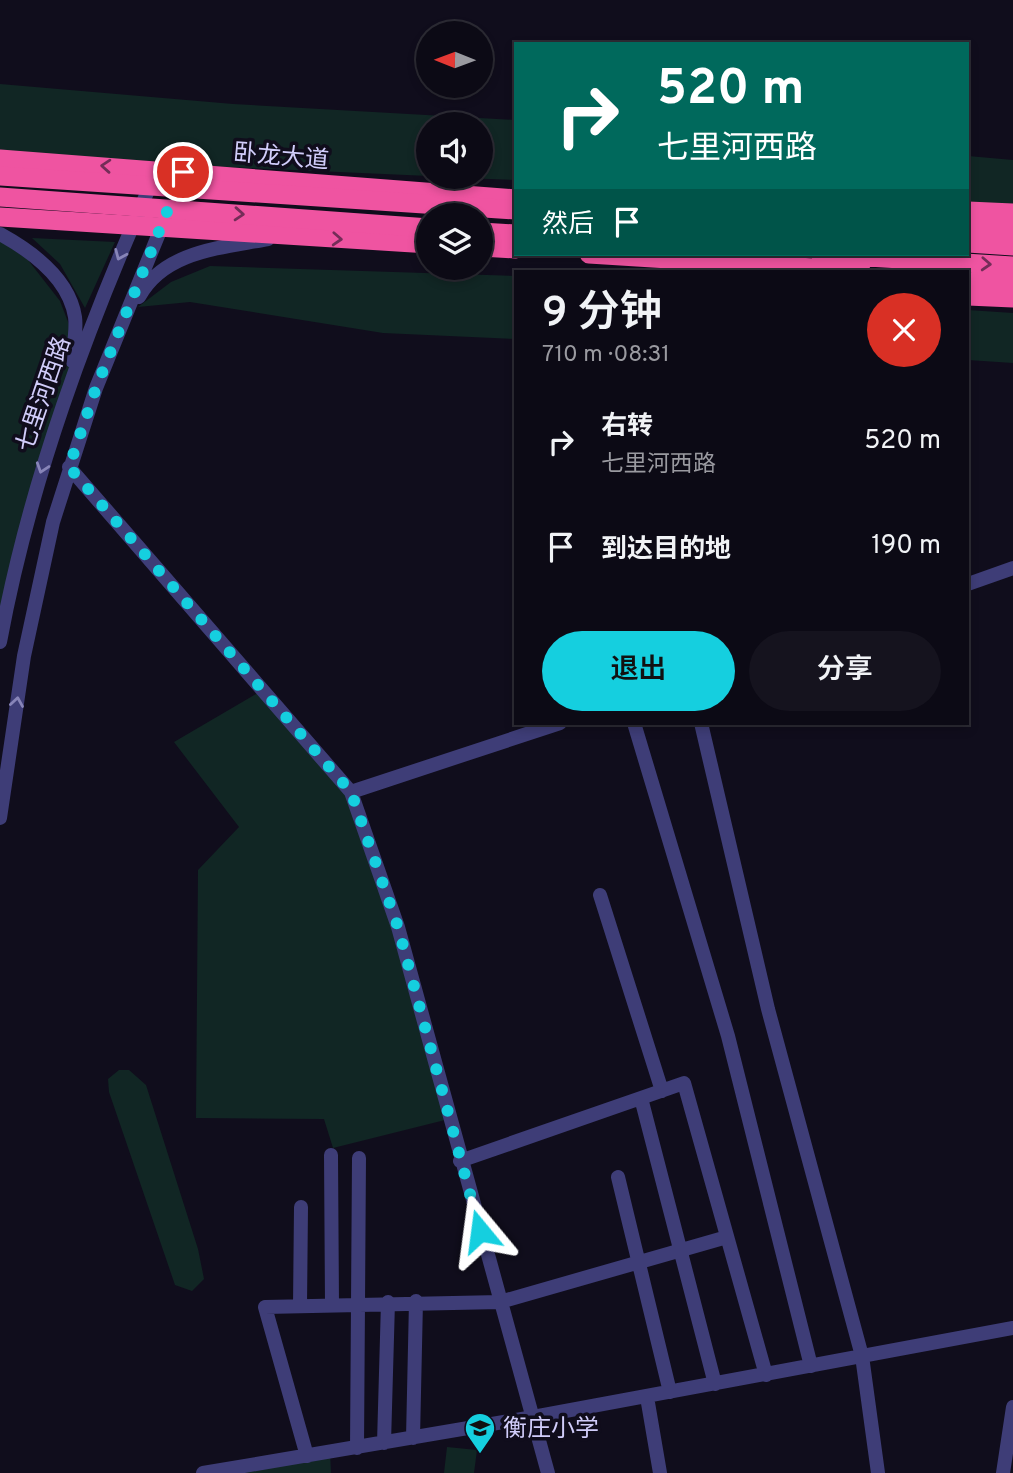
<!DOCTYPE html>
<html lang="zh">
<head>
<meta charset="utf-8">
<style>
	:root { --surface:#0c0a15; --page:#15131e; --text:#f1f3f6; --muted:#9a9aa0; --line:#2c2b34; --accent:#15cfdf }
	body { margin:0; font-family:Overpass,"Noto Sans SC",sans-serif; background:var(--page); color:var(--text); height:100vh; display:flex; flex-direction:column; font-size:26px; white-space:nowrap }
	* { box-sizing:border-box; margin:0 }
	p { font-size:23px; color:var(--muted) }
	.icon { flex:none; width:38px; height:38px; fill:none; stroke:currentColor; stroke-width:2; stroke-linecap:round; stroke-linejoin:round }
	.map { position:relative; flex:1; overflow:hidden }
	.side { position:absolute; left:514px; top:270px; width:455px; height:455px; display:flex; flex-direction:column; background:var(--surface); border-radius:0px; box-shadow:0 4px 10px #0003,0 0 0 2px var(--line) }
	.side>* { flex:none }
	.banner { position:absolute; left:514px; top:42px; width:455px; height:214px; border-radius:0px; box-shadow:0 4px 10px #0003,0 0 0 2px var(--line); background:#00695c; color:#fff; overflow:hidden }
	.needle { width:46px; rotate:271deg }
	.fabs { position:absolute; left:416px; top:21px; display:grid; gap:14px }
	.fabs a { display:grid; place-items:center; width:77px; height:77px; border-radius:50%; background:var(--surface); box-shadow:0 4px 10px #0003,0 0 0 2px var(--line); font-size:35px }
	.pin { position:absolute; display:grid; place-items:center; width:60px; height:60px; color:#fff; margin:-30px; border:4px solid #fff; border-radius:50%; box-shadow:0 2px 7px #0007 }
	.me { position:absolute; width:77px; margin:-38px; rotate:344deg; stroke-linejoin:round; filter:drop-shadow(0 0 5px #0008) }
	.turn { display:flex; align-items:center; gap:24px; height:147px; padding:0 28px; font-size:32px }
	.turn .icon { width:91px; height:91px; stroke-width:2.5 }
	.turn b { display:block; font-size:49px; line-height:60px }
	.then { display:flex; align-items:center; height:66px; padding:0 28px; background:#0003; gap:14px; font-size:26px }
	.round { display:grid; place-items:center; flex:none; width:74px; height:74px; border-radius:37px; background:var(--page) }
	.head { display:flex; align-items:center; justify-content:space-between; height:119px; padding:0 28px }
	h1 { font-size:42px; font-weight:600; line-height:52px }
	.cta { display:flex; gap:14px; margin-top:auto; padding:14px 28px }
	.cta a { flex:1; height:80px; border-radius:42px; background:var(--accent); color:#111; font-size:28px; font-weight:600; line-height:80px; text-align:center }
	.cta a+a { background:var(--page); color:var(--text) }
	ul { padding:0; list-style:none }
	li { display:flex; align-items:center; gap:21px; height:105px; padding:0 28px }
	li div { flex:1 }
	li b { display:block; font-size:26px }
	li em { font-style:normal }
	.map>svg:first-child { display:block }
	.green { fill:#112624 }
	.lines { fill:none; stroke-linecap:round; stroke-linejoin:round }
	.minor { stroke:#3e3d77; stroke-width:14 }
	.highway { stroke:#ef54a1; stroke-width:19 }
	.highway-bridge { stroke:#ef54a1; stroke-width:19 }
	.oneway { stroke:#742d58 }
	.oneway2 { stroke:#8885b8 }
	.route { stroke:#15cfdf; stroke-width:12; stroke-dasharray:0 21.6 }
	.labels { text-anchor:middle; stroke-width:7; stroke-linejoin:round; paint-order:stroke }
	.street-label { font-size:24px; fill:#d1cdfa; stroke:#100d1c }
	.poi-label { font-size:24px; fill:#d1cdfa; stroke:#100d1c; text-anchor:start }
</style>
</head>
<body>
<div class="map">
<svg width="1013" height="1473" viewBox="0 0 1013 1473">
	<rect width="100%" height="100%" fill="#100d1c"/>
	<path class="green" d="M 0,84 L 233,104 L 516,120 L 516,180 L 436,177 L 481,177 L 481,124 L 429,124 L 429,176 L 0,157 Z
		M 968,156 L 1013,160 L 1013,212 L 968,209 Z
		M 32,238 L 115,242 L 85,308 L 60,264 Z
		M 0,240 L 28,260 L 60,301 L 70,327 L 71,377 L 0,642 Z
		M 210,266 L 516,276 L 516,339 L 383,333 L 190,302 L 138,307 L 171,282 Z
		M 968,310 L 1013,313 L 1013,363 L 968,360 Z
		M 263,690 L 351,792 L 449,1119 L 333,1148 L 324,1119 L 196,1118 L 198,870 L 239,827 L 174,742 Z
		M 119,1070 L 129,1070 L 146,1085 L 198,1249 L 204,1279 L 192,1291 L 175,1285 L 109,1092 L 108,1079 Z
		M 447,1447 L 477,1450 L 474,1473 L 444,1473 Z
		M 330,1452 L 331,1473 L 203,1473 Z"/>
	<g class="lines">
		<path class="minor" d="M 0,234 C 31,251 69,279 75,317 C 77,331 73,348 72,361
			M 139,297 C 164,251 221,248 268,239
			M 69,467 L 351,792 L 398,927 L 548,1473
			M 968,584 L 1013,568
			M 0,642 C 30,480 87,327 154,177
			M 634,723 L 728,1036 L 811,1366
			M 701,723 L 768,1009 L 862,1356 L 878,1473
			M 351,792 L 560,723
			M 0,818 L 24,656 L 53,522 L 96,388 L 164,221
			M 600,895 L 662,1091
			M 641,1098 L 715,1384
			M 331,1155 L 332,1304
			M 460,1161 L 684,1083 L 766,1375
			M 618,1177 L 670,1392
			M 300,1306 L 301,1207
			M 647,1397 L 660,1473
			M 413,1438 L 416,1301
			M 384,1443 L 388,1302
			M 357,1448 L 359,1158
			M 307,1456 L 265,1307 L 500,1302 L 727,1237
			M 203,1473 L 533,1417 L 1013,1328
			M 1003,1473 L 1013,1407"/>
		<path class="highway" d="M 0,159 L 516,199
			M 968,211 L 1013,213
			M 0,217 L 429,244
			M 968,224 L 1013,227
			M 481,232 L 516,234
			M 968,243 L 1013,246
			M 481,247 L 516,249
			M 589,254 L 861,271
			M 820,254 L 1013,266
			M 968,278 L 1013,281
			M 968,296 L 1013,298"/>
		<path class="highway-bridge" d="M 0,176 L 516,210
			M 0,197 L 429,228"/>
	</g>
	<defs><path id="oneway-chevron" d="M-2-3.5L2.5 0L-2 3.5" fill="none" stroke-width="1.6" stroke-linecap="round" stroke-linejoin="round" transform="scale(1.75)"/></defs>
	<g class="oneway">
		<use href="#oneway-chevron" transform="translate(106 166) rotate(-176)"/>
		<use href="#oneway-chevron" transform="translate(239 214) rotate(4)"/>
		<use href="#oneway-chevron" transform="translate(337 239) rotate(3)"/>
		<use href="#oneway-chevron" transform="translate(986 264) rotate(3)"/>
	</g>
	<g class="oneway2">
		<use href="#oneway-chevron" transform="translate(120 255) rotate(113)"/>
		<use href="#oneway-chevron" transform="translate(42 468) rotate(108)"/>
		<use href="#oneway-chevron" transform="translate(17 702) rotate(-81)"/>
	</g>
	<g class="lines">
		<path class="route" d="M 183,172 L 96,388 L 69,467 L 351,792 L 398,927 L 480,1231"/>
	</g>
	<defs>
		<g id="school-pin" transform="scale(1.575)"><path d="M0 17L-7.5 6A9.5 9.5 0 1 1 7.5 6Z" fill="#15cfdf" stroke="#100d1c"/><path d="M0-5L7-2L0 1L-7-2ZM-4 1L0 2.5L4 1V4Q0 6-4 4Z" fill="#111"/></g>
	</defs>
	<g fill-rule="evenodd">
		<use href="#school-pin" x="480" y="1428"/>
	</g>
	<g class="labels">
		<g class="street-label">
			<text transform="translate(281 156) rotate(5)" y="8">卧龙大道</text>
			<text transform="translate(43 394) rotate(-71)" y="8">七里河西路</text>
		</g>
		<g class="poi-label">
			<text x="503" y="1436">衡庄小学</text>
		</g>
	</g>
</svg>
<div class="fabs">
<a><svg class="needle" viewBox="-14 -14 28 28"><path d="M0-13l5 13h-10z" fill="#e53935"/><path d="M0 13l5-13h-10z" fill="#9a9aa0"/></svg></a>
<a><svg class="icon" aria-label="sound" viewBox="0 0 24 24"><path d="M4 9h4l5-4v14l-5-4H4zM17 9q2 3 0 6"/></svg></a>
<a><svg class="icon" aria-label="layers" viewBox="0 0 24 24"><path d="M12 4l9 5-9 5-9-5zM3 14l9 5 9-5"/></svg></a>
</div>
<div class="pin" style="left:183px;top:172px;background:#d93025"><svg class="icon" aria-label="arrive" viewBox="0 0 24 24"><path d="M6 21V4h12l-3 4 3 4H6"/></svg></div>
<svg class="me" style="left:480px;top:1231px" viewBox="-20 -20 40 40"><path d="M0-17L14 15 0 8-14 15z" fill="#15cfdf" stroke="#fff" stroke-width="4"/></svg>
<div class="banner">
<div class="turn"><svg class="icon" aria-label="right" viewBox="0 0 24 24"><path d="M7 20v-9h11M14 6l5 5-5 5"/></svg><div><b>520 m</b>七里河西路</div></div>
<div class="then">然后<svg class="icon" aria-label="arrive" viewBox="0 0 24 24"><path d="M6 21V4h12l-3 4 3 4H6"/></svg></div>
</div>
<section class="side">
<div class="head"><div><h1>9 分钟</h1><p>710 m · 08:31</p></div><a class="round" style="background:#d93025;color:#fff"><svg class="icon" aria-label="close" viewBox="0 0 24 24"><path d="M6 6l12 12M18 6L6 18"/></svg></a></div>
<ul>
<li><svg class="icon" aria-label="right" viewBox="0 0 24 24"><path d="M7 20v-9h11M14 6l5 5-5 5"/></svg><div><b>右转</b><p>七里河西路</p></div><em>520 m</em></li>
<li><svg class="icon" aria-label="arrive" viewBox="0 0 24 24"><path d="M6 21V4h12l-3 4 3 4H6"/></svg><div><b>到达目的地</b></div><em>190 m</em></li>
</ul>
<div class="cta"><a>退出</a><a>分享</a></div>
</section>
</div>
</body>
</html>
